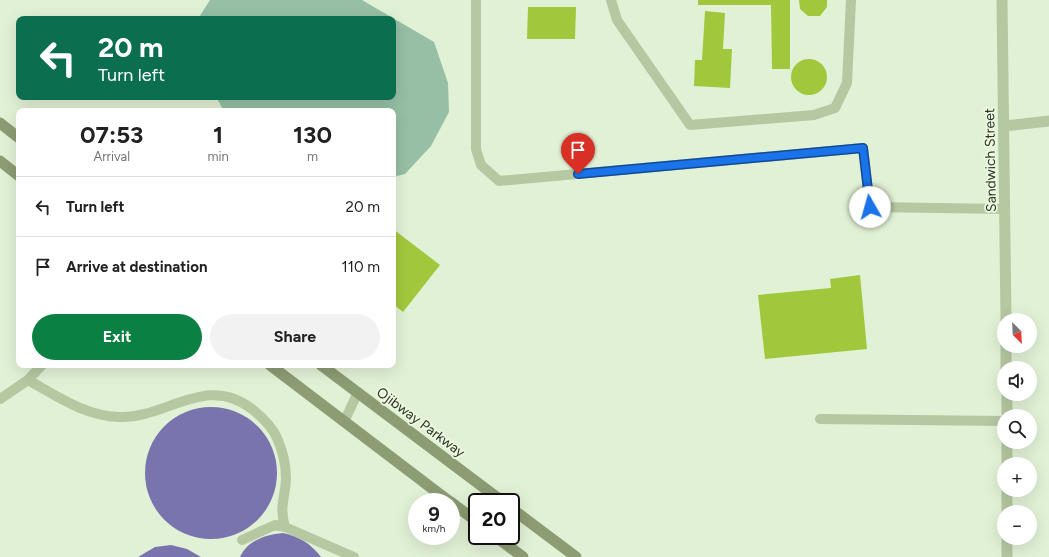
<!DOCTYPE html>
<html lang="en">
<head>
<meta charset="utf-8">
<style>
	:root { --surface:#fff; --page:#f2f2f2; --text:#222; --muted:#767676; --line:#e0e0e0; --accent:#0b8043 }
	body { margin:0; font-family:Figtree,sans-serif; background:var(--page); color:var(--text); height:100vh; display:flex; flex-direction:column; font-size:15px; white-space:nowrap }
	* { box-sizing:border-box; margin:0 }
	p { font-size:13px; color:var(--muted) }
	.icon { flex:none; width:22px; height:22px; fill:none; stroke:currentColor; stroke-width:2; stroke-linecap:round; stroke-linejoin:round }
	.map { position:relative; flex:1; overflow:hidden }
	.drawer { position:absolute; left:16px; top:108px; width:380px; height:260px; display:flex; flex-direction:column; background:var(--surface); border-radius:8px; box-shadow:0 4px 16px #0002 }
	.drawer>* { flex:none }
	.guide { position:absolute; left:16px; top:16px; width:380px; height:84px; border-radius:8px; box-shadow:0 4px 16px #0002; background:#0b6e4f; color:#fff; overflow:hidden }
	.needle { width:26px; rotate:156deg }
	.fabs { position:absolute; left:997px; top:313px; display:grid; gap:8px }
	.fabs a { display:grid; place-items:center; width:40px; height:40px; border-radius:50%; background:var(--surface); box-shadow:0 4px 16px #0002; font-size:20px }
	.speed { position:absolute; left:408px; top:493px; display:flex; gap:8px; font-size:20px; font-weight:700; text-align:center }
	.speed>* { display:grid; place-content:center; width:52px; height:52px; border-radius:50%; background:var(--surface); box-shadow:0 4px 16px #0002; line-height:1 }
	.speed small { font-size:10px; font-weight:400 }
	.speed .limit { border:2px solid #111; border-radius:6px; background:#fff; color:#111 }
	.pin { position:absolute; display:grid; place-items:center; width:34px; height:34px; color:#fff; margin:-41px -17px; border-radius:50% 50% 50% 0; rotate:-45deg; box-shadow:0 0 4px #0007 }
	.pin .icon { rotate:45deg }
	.me { position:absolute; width:44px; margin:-22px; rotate:353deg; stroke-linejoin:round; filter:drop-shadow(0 0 3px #0008) }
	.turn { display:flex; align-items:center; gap:14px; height:84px; padding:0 16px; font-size:18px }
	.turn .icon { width:52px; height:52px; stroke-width:2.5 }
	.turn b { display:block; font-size:28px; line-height:34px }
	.eta { display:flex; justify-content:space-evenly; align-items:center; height:68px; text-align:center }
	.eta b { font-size:24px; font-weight:700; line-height:28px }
	.primary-button { display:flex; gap:8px; margin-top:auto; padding:8px 16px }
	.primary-button a { flex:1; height:46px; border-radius:24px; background:var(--accent); color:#fff; font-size:16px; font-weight:700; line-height:46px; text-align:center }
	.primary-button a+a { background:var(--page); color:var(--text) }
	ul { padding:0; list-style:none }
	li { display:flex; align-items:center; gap:12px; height:60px; padding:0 16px; border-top:1px solid var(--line) }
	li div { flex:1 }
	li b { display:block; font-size:15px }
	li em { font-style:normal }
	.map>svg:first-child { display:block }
	.green { fill:#96bfa5 }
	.water { fill:#7974ae }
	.building { fill:#a1c83d }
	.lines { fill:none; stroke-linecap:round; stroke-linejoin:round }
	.service { stroke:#b5c8a2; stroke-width:10 }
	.minor { stroke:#b5c8a2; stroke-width:11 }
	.secondary { stroke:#8c9c73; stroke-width:11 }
	.route-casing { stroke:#114b97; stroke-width:10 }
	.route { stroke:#1a73e8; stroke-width:7 }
	.labels { text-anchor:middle; stroke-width:3.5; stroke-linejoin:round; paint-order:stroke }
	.street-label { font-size:14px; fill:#2e3324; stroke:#ebf9e1 }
</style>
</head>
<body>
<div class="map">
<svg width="1049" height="557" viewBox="0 0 1049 557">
	<rect width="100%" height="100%" fill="#e1f1d5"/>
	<path class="green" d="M 210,0 L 362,0 L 434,42 L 448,83 L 449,112 L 431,146 L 405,174 L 393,177 L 393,111 L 224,111 L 216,97 L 393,97 L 393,19 L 198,19 Z"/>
	<path class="water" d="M145 473a66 66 0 1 1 132 0a66 66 0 1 1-132 0Z
		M 283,533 C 300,537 310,543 321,557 L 240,557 C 248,540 265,535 283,533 Z
		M 171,545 L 187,549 L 201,557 L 138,557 L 155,547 Z"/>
	<path class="building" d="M 698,0 L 790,0 L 790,69 L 772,69 L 771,5 L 698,5 Z
		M 799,0 L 827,0 L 827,7 L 820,16 L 808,16 L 800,9 Z
		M 528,7 L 576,7 L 575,39 L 527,39 Z
		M 705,11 L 725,13 L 723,49 L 732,49 L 730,88 L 694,86 L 695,60 L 702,60 Z
		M791 77a18 18 0 1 1 36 0a18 18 0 1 1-36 0Z
		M 393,229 L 440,265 L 403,312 L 393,304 Z
		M 860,275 L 867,349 L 765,359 L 758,295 L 831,288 L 830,279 Z"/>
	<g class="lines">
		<path class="service" d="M 476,0 L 476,149 L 481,165 L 499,181 L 863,148 L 870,207 L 1005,209
			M 611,0 L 617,20 L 690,125 L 814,115 L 835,108 L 847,83 L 851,0
			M 28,380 C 57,396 85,416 119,417 C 166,419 206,373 252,409 C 262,417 272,426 277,438 C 283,451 286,465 286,479 C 285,498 279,507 285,527
			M 0,399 L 28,380 L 42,365
			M 820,419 L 1004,421
			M 344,422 L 358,392
			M 242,540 L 275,525 L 285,527 L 354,557"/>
		<path class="minor" d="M 1002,0 L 1006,320
			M 1004,126 L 1049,121
			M 1006,346 L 1006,368
			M 1007,394 L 1007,416
			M 1007,442 L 1007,464
			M 1007,490 L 1007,512
			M 1007,538 L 1007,557"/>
		<path class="secondary" d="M 0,123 L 19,138
			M 0,161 L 19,176
			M 270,365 L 450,502
			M 321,365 L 503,502
			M 451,502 L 477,522
			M 511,508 L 576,557
			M 495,536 L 523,557"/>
	</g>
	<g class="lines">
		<g class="route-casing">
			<path id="route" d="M 578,174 L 863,148 L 870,207"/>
		</g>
		<use href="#route" class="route"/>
	</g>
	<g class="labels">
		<g class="street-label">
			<text transform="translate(990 160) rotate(-91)" y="5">Sandwich Street</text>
			<text transform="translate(421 422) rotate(37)" y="5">Ojibway Parkway</text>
		</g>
	</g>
</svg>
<div class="fabs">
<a><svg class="needle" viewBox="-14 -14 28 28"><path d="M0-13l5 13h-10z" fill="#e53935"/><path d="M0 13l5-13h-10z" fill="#767676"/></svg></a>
<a><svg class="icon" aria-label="sound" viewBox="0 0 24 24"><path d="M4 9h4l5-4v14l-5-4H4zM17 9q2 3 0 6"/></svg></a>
<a><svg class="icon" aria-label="search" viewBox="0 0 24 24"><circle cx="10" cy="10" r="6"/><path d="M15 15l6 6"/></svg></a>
<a>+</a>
<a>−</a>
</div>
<div class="speed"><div>9<small>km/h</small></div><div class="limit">20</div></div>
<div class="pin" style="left:578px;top:174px;background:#d93025"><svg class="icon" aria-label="arrive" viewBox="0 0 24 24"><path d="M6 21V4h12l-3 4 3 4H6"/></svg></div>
<svg class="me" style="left:870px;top:207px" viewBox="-20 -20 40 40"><circle r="19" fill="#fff"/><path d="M0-13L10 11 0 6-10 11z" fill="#1a73e8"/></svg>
<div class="guide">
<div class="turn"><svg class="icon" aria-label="left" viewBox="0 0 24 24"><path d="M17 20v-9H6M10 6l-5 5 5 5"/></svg><div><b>20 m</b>Turn left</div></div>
</div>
<section class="drawer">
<div class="eta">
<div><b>07:53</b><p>Arrival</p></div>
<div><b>1</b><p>min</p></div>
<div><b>130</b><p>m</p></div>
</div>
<ul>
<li><svg class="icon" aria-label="left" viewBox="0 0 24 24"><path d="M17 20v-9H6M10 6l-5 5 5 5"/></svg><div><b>Turn left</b></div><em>20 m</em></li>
<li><svg class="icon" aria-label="arrive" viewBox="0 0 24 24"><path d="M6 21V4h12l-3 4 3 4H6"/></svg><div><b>Arrive at destination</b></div><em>110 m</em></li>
</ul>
<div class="primary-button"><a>Exit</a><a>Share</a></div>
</section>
</div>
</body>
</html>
